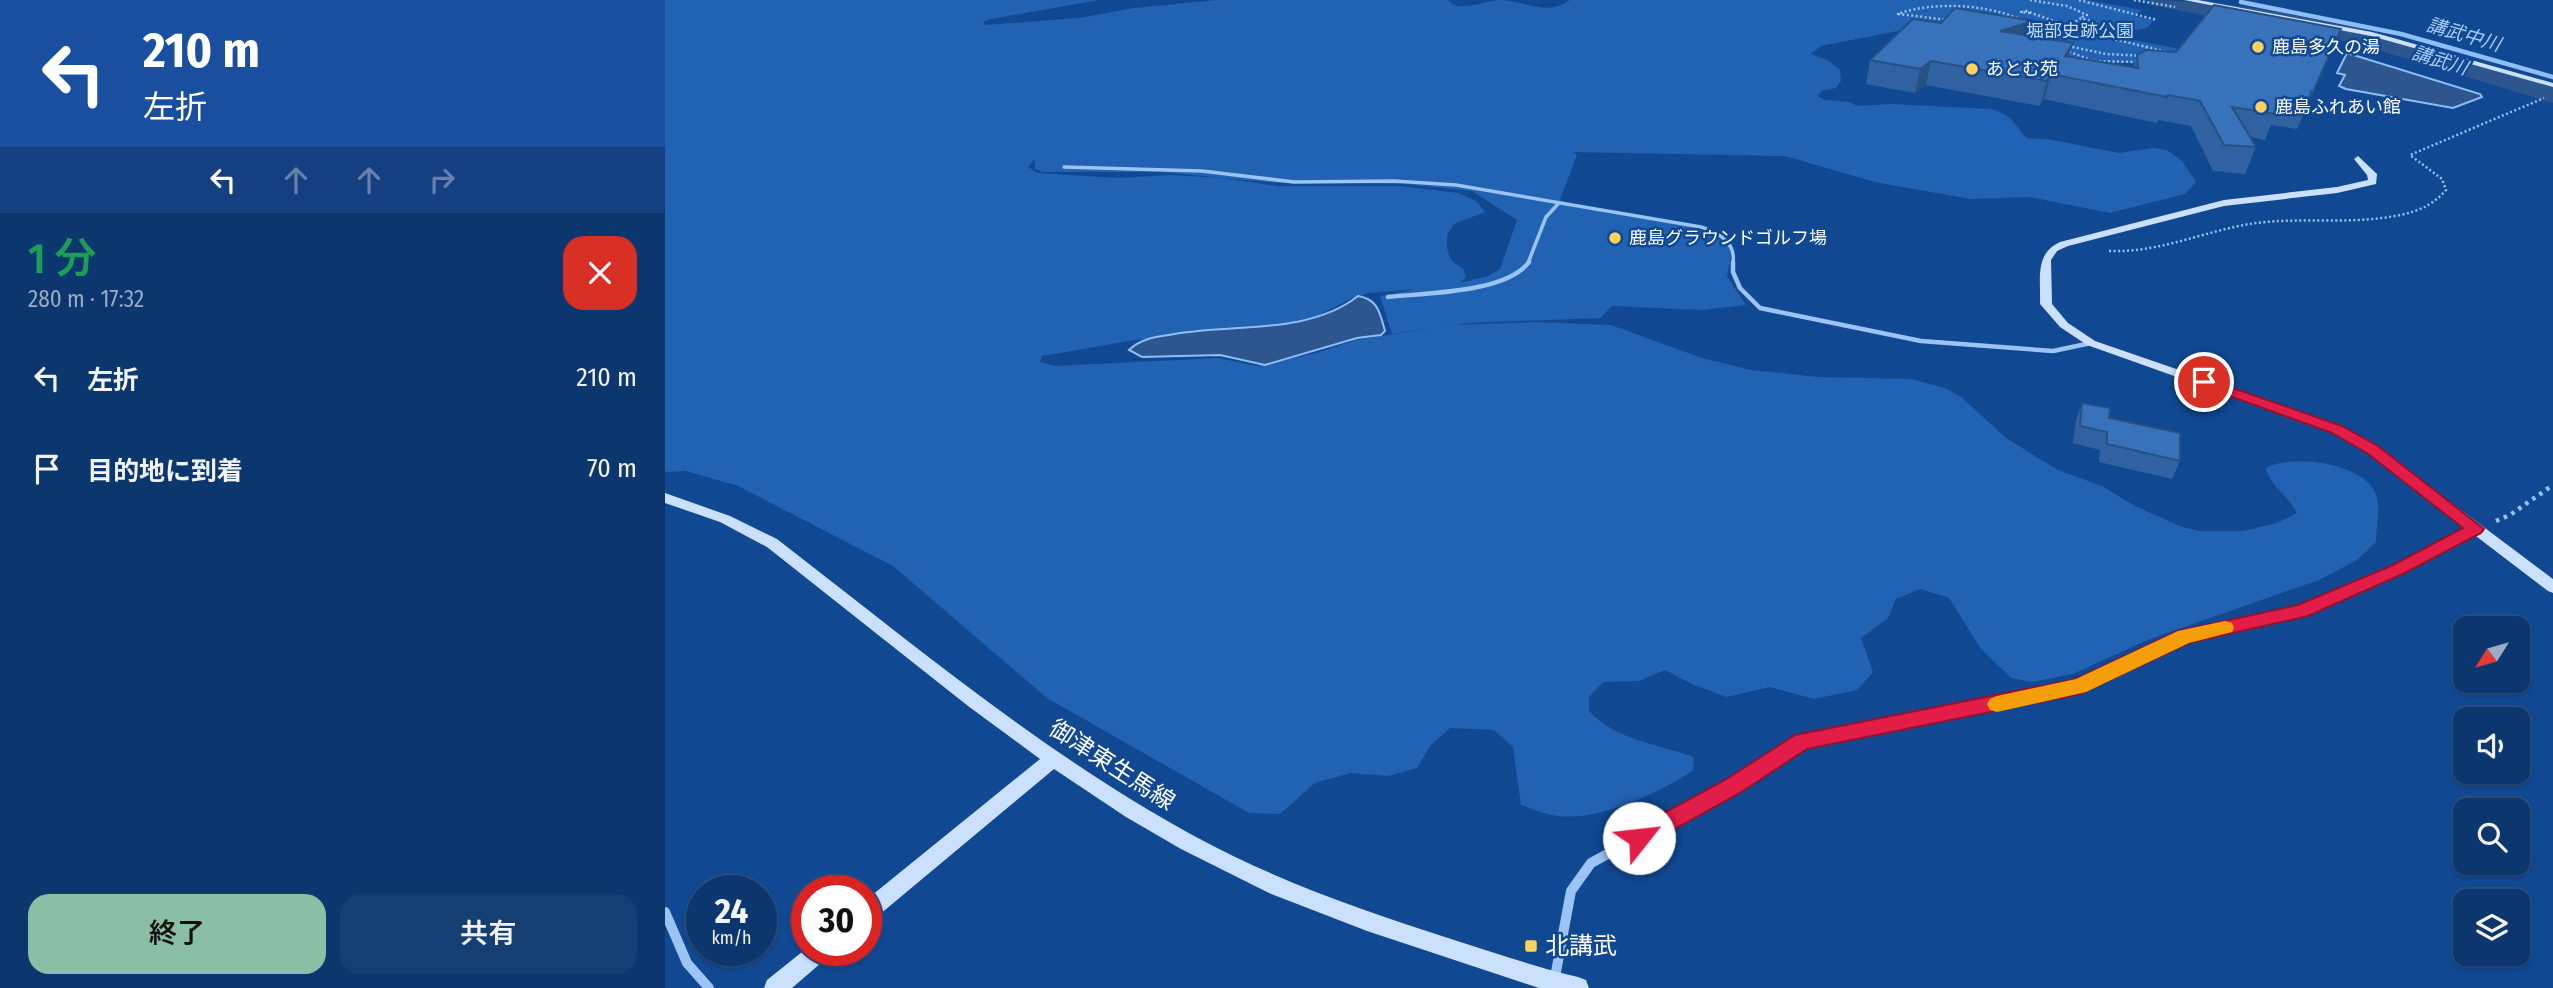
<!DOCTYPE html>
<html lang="ja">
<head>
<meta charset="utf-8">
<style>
	:root { --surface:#0c366e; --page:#153e73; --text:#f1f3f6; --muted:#9aabc2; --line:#2c5081; --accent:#8abfa5 }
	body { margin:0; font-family:"Fira Sans Condensed","Noto Sans JP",sans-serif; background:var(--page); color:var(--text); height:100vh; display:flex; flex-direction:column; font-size:26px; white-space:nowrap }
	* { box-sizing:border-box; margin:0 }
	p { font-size:23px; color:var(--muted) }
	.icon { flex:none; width:38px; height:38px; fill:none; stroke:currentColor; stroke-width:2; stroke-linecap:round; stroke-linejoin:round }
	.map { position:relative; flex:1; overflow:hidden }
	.panel { display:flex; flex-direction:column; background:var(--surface); width:665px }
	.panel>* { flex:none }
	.hud { background:#1a4fa0; color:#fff; overflow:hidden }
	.needle { width:46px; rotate:233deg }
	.controls { position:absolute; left:1788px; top:616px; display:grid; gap:14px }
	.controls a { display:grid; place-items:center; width:77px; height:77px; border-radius:14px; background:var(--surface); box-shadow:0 2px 5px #0004,0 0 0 2px var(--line); font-size:35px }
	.speed { position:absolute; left:21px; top:875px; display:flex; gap:14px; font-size:35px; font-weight:700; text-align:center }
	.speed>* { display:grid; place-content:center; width:91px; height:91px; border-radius:50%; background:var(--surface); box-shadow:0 2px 5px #0004,0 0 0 2px var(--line); line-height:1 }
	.speed small { font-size:18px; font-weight:400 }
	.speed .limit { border:10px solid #d22; background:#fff; color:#111 }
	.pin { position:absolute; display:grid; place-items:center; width:60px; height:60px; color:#fff; margin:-30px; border:4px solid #fff; border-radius:50%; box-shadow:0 2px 7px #0007 }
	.me { position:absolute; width:77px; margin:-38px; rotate:61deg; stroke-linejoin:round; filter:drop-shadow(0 0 5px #0008) }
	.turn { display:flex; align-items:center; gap:24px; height:147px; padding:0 28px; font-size:32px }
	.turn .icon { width:91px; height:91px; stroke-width:2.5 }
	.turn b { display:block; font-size:49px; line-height:60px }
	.lanes { display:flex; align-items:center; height:66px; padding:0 28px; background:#0003; justify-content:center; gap:35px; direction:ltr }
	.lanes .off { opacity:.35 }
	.round { display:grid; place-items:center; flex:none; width:74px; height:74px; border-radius:21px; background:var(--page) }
	.headline { display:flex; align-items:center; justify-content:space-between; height:119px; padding:0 28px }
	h1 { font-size:42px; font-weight:600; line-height:52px; color:#1e9e55 }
	.action { display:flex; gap:14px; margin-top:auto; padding:14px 28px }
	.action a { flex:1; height:80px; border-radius:21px; background:var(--accent); color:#111; font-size:28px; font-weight:600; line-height:80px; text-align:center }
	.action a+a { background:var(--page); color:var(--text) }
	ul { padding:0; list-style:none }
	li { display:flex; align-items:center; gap:21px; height:91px; padding:0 28px }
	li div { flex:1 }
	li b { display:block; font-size:26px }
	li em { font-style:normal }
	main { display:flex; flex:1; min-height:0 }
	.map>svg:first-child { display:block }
	.green { fill:#2162b2; fill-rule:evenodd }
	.water { fill:#2c568d; stroke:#8dbef7; stroke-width:2 }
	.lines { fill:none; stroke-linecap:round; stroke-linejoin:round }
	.stream { stroke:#8dbef7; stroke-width:4.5 }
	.river { fill:#2c568d; fill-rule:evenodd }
	.path-far1 { stroke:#9bc3f3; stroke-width:2.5; stroke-dasharray:2 2.5; stroke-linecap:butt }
	.path { stroke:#9bc3f3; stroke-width:4.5; stroke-dasharray:3.5 5; stroke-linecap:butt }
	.lane-far1 { stroke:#9bc3f3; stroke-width:3.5 }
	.lane { stroke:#9bc3f3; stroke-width:4.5 }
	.street-far1 { stroke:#9bc3f3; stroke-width:8 }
	.street { stroke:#9bc3f3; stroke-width:10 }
	.secondary { fill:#cbe0fd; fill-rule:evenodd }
	.wall { fill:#3062a1 }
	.shaded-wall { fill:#275083 }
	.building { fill:#3872bb; stroke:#275083; stroke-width:2 }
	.route { fill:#e11d48; stroke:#92132f; stroke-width:2 }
	.slow { fill:#f59e0b }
	.poi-dot { fill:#ffd15e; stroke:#104892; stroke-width:2.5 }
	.labels { text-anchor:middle; stroke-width:5; stroke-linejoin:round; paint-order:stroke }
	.far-park-label { font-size:18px; fill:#c3ddfe; stroke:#104892 }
	.far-poi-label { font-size:18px; fill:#fff; stroke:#104892; text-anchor:start }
	.far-water-label { font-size:19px; font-style:italic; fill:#a8cdfa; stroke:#104892 }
	.near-street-label { font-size:24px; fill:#fff; stroke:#104892 }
	.near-poi-label { font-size:24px; fill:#fff; stroke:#104892; text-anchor:start }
</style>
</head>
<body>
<main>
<section class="panel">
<div class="hud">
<div class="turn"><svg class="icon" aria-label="left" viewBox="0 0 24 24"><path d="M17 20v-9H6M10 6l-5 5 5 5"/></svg><div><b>210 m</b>左折</div></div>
<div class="lanes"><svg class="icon" aria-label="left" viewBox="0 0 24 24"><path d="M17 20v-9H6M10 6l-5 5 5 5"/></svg><svg class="icon off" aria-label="ahead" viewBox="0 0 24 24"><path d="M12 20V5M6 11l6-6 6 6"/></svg><svg class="icon off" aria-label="ahead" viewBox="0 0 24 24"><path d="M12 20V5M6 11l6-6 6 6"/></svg><svg class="icon off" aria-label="right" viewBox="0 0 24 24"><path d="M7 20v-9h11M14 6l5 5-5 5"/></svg></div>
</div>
<div class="headline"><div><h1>1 分</h1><p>280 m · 17:32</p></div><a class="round" style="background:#d93025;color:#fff"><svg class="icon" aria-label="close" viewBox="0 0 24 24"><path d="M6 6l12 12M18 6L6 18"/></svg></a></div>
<ul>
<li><svg class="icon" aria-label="left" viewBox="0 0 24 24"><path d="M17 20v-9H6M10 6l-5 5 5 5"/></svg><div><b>左折</b></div><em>210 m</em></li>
<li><svg class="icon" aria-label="arrive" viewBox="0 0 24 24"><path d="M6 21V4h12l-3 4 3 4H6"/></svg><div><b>目的地に到着</b></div><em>70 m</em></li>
</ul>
<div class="action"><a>終了</a><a>共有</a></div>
</section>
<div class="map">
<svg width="1888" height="988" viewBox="0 0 1888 988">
	<rect width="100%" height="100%" fill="#104892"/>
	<path class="green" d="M 0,0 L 434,0 L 321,20 L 318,23 L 321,25 L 414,18 L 469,8 L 552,0 L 783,0 C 794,14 820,0 836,0 C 861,1 881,17 905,0 L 1422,0 L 1477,10 L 1469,16 L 1489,20 L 1482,28 L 1449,34 L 1449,36 L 1510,48 L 1529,55 L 1510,71 L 1469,63 L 1427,63 L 1248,28 L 1156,46 L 1146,54 L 1164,61 L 1175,70 L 1176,81 L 1171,88 L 1157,91 L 1152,96 L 1160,100 L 1184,102 L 1192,106 L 1225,104 L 1326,109 C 1346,115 1349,122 1361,138 L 1382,139 L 1454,153 L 1488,148 L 1502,150 L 1517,161 L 1531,182 L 1520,194 L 1445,213 L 1365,197 L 1305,199 L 1210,182 L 1120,156 L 907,152 L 912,155 L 895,200 L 903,205 C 945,213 1041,219 1067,250 L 1062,276 L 1081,305 L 1037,310 L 947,306 L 935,318 L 803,323 L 727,334 L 715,296 L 751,289 L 704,293 L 685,299 L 652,316 L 596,329 L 470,340 L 377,356 L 375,362 L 390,366 L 554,358 L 591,366 L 651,353 L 691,340 L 788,325 L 870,322 L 946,325 L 1037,358 L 1086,370 L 1153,377 L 1246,379 L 1280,388 L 1296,397 L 1341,438 L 1393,470 L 1437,486 L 1470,506 L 1517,527 L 1534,531 L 1579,531 L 1612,523 L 1632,513 C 1623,495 1606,488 1601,468 C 1627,453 1705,463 1712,498 C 1715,511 1711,529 1711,542 L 1692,560 L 1654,580 L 1485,639 L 1408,674 L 1367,682 L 1346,678 L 1316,649 L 1284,598 L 1255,589 L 1231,599 L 1223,618 L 1196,638 L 1208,672 L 1192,690 L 1149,699 L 1105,687 L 1062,697 L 1029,685 L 1000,670 L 974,681 L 938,682 L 924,697 L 924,711 C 953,741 990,743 1029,757 L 1028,771 C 992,793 937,821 893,816 C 881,815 868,809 856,805 L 848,747 L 829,730 L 785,728 L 765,746 L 752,768 L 723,776 L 686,773 L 650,783 L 615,814 L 584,813 L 382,698 L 228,566 L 73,486 L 21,471 L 0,472 ZM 370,159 L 370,169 L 378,172 L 496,172 L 611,183 L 738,184 L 807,191 L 852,220 L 835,269 L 823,276 L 795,283 L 801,277 L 799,270 L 786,260 L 782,249 L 782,235 L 789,224 L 820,212 L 811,201 L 794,193 L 736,186 L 613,186 L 558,178 L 506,175 L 452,178 L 373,173 L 363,167 Z"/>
	<path class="water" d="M 1682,53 L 1815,94 L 1817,97 L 1788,108 L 1681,89 L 1674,86 L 1680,75 L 1672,73 Z
		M 693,296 C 713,299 715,313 720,331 L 716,335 L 692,338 L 600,365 L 555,355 L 477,357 L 464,350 C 475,339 490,337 504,335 C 564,323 642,336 693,296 Z"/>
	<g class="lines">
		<path class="stream" d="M 1576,2 L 1736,34 L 1888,77"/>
		<path class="river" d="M 1483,0 C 1621,0 1757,46 1888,85 L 1888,103 L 1693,44 L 1495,7 L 1487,5 Z"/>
		<path class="path-far1" d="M 1365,0 L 1402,6 L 1422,15 L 1417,17
			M 1414,0 L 1492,20
			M 1469,0 L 1510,7
			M 1365,13 L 1356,12 L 1361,11 L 1423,33 L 1507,53
			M 1284,20 L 1233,14 C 1270,0 1337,4 1370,28 L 1370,33 L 1388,40
			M 1424,32 L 1410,22 L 1416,18 L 1458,32
			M 1403,46 L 1441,54 L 1480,56 L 1482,46
			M 1400,50 L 1428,61 L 1473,62
			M 1444,251 C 1496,253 1541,230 1591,223 C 1639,217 1688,225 1735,215 C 1754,211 1768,205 1781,190 L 1777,179 L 1745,155 L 1879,98"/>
		<path class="path" d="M 1831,521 L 1845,515 L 1888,485"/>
		<path class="lane-far1" d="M 399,167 L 537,171 L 629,182 L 729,181 L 791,185 L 1036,227 C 1054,233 1071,242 1068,263
			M 863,263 L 881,217 L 894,203"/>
		<path class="lane" d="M 1068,262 L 1068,272 L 1075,288 L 1095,308 L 1256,341 L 1388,351 L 1426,343
			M 723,297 C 760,293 841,293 864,262"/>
		<path class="street-far1" d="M 1407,687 L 1520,636 L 1637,611 L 1734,569 L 1810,529"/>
		<path class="street" d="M 0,912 L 22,963 L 44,988
			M 888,988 L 906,891 L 926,863 L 1067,786 L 1137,741 L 1415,686"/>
		<path class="secondary" d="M 1519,0 L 1533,0 L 1707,32 L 1888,83 L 1888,87 L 1706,36 Z
			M 1693,156 L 1712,174 L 1711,184 L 1672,193 L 1559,206 L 1403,246 L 1392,251 L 1386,260 L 1387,304 L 1403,323 L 1430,341 L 1677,426 L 1712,447 L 1888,579 L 1888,593 L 1883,591 L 1702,453 L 1667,432 L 1422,345 L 1395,327 L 1375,304 C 1376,279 1369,254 1395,242 L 1559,200 L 1672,187 L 1703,180 L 1702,175 L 1689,159 Z
			M 0,493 L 65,516 L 112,539 C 247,643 380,755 531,837 C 612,881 699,911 786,939 C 828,952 870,967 913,977 L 921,980 L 924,988 L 874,988 L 702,931 L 604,893 L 516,849 L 461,817 L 389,769 L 208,920 L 201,923 L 201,900 L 375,759 L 303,706 L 102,547 L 55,522 L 0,503 Z
			M 142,948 L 142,950 L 166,950 L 163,957 L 127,988 L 99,988 L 102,980 Z"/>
	</g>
	<path class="wall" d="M 1676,29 L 1632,129 L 1606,125 L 1600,140 L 1585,137 L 1591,147 L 1580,174 L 1548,171 L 1526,126 L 1494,120 L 1492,123 L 1379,99 L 1375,106 L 1261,85 L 1250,93 L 1201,84 L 1205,60 L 1365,36 L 1408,43 L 1403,57 L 1468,68 L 1472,55 L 1511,52 Z
		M 1417,403 L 1515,461 L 1507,479 L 1434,462 L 1435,450 L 1408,443 L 1411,420 Z"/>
	<path class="shaded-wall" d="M 1369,21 L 1363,43 L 1335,31 Z
		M 1408,43 L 1401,66 L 1400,56 Z
		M 1266,61 L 1261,85 L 1250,93 L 1255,69 Z
		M 1386,74 L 1379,99 L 1375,106 L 1382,81 Z"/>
	<path class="building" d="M 1549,5 L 1676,29 L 1648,92 L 1646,91 L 1644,104 L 1614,99 L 1611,114 L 1567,107 L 1591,147 L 1559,145 L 1535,101 L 1503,95 L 1502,97 L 1386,74 L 1382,81 L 1266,61 L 1255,69 L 1205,60 L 1248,19 L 1276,23 L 1290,8 L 1369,21 L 1335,31 L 1408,43 L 1400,56 L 1473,68 L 1472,55 L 1481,50 L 1511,52 Z
		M 1417,403 L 1445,408 L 1444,418 L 1515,433 L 1515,461 L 1442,444 L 1442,432 L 1415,426 Z"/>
	<path class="route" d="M 1539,378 L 1677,426 L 1713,446 L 1819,529 L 1816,533 L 1740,573 L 1643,616 L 1524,643 L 1415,694 L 1142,749 L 1075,793 L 981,845 L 974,848 L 966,845 L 963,838 L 966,831 L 1060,780 L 1130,735 L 1411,679 L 1513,631 L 1633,605 L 1728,565 L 1798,528 L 1702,453 L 1667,433 L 1534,385 L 1534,379 Z"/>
	<path class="slow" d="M 1560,621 L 1567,623 L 1569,628 L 1567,632 L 1524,643 L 1421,692 L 1332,712 L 1325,710 L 1322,704 L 1325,699 L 1332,696 L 1411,679 L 1513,631 Z"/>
	<g class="poi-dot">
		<circle cx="1593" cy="47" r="7"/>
		<circle cx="1307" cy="69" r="7"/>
		<circle cx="1596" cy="107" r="7"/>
		<circle cx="950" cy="238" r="7"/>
		<rect x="859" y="939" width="14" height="14" rx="3.5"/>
	</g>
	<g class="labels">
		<g class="far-park-label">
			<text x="1415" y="37">堀部史跡公園</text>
		</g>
		<g class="far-poi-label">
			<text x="1607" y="53">鹿島多久の湯</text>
			<text x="1321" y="75">あとむ苑</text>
			<text x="1610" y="113">鹿島ふれあい館</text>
			<text x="964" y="244">鹿島グラウンドゴルフ場</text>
		</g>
		<g class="far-water-label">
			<text transform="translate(1799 34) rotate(16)" y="7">講武中川</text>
			<text transform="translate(1775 60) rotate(17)" y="7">講武川</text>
		</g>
		<g class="near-street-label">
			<text transform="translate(447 765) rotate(33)" y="8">御津東生馬線</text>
		</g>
		<g class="near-poi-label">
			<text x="880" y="954">北講武</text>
		</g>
	</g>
</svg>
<div class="controls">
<a><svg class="needle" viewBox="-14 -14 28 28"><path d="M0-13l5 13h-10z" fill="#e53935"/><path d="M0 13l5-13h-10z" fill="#9aabc2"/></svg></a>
<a><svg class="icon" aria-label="sound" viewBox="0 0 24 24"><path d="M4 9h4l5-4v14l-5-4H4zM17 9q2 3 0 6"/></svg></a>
<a><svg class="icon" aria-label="search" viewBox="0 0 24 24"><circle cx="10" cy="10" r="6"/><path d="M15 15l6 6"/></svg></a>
<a><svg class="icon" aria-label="layers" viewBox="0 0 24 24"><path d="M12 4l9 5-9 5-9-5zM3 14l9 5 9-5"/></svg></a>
</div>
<div class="speed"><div>24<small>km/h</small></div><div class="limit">30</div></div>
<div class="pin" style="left:1539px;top:382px;background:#d93025"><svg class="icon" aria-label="arrive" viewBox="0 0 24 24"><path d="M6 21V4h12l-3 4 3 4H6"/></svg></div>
<svg class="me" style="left:974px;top:838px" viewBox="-20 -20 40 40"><circle r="19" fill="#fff"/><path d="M0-13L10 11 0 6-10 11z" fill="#e11d48"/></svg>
</div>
</main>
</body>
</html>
